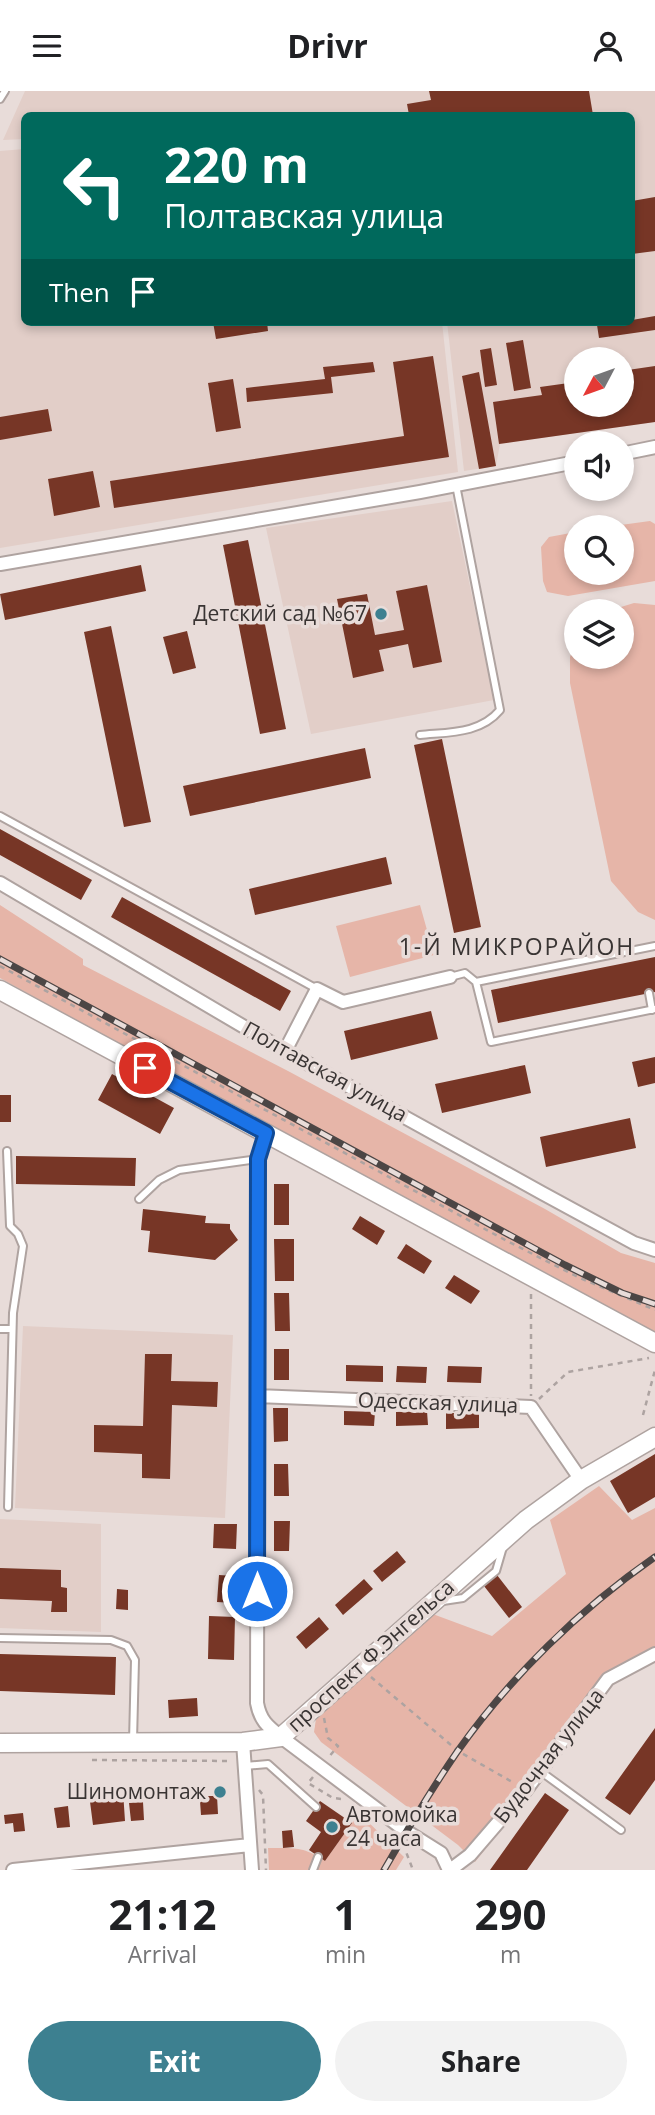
<!DOCTYPE html>
<html lang="en">
<head>
<meta charset="utf-8">
<style>
	:root { --surface:#fff; --page:#f2f2f2; --text:#202124; --muted:#757577; --accent:#3d8090 }
	body { margin:0; font-family:"Open Sans",sans-serif; background:var(--page); color:var(--text); height:100vh; display:flex; flex-direction:column; font-size:26px; white-space:nowrap }
	* { box-sizing:border-box; margin:0 }
	p { font-size:23px; color:var(--muted) }
	.icon { flex:none; width:38px; height:38px; fill:none; stroke:currentColor; stroke-width:2; stroke-linecap:round; stroke-linejoin:round }
	.map { position:relative; height:1779px; overflow:hidden }
	.drawer { display:flex; flex-direction:column; background:var(--surface); flex:1 }
	.drawer>* { flex:none }
	.guide { position:absolute; left:21px; top:21px; width:614px; height:214px; border-radius:10px; box-shadow:0 4px 10px #0003; background:#00695c; color:#fff; overflow:hidden }
	.needle { width:46px; rotate:229deg }
	.tools { position:absolute; left:564px; top:256px; display:grid; gap:14px }
	.tools a { display:grid; place-items:center; width:70px; height:70px; border-radius:50%; background:var(--surface); box-shadow:0 4px 10px #0003; font-size:35px }
	.pin { position:absolute; display:grid; place-items:center; width:60px; height:60px; color:#fff; margin:-30px; border:4px solid #fff; border-radius:50%; box-shadow:0 2px 7px #0007 }
	.me { position:absolute; width:77px; margin:-38px; rotate:0deg; stroke-linejoin:round; filter:drop-shadow(0 0 5px #0008) }
	.turn { display:flex; align-items:center; gap:24px; height:147px; padding:0 28px; font-size:32px }
	.turn .icon { width:91px; height:91px; stroke-width:2.5 }
	.turn b { display:block; font-size:49px; line-height:60px }
	.then { display:flex; align-items:center; height:66px; padding:0 28px; background:#0003; gap:14px; font-size:26px }
	.eta { display:flex; justify-content:space-evenly; align-items:center; height:119px; text-align:center }
	.eta b { font-size:42px; font-weight:700; line-height:49px }
	.button { display:flex; gap:14px; margin-top:auto; padding:14px 28px }
	.button a { flex:1; height:80px; border-radius:42px; background:var(--accent); color:#fff; font-size:28px; font-weight:700; line-height:80px; text-align:center }
	.button a+a { background:var(--page); color:var(--text) }
	header { display:flex; justify-content:space-between; align-items:center; height:91px; padding:0 28px; background:var(--surface); font-size:32px; font-weight:700 }
	.map>svg:first-child { display:block }
	.built { fill:#e2cec8; fill-rule:evenodd }
	.green { fill:#e6b5a8 }
	.building { fill:#773626 }
	.lines { fill:none; stroke-linecap:round; stroke-linejoin:round }
	.lane-casing { stroke:#afa3a0; stroke-width:10 }
	.street-casing { stroke:#afa3a0; stroke-width:16 }
	.secondary-casing { stroke:#afa3a0; stroke-width:21 }
	.path { stroke:#ada3a1; stroke-width:2.5; stroke-dasharray:5 5; stroke-linecap:butt }
	.lane { stroke:#fff; stroke-width:6 }
	.street { stroke:#fff; stroke-width:12 }
	.secondary { stroke:#fff; stroke-width:18 }
	.rail-casing { stroke:#4c4645; stroke-width:7 }
	.rail { stroke:#e8dcd9; stroke-width:4.5; stroke-dasharray:13; stroke-linecap:butt }
	.route-casing { stroke:#114b97; stroke-width:18 }
	.route { stroke:#1a73e8; stroke-width:12 }
	.poi-dot { fill:#3d8090; stroke:#e8dcd9; stroke-width:2.5 }
	.labels { text-anchor:middle; stroke-width:7; stroke-linejoin:round; paint-order:stroke }
	.poi-label { font-size:21px; fill:#393433; stroke:#e8dcd9; text-anchor:end }
	.street-label { font-size:21px; fill:#393433; stroke:#e8dcd9 }
	.neighbourhood-label { font-size:23px; letter-spacing:2px; fill:#393433; stroke:#e8dcd9 }
</style>
</head>
<body>
<header><svg class="icon" aria-label="menu" viewBox="0 0 24 24"><path d="M4 6h16M4 12h16M4 18h16"/></svg>Drivr<svg class="icon" aria-label="person" viewBox="0 0 24 24"><circle cx="12" cy="8" r="4"/><path d="M4 21q1-7 8-7t8 7"/></svg></header>
<div class="map">
<svg width="655" height="1779" viewBox="0 0 655 1779">
	<rect width="100%" height="100%" fill="#e8dcd9"/>
	<path class="built" d="M 25,0 L 655,0 L 655,331 L 500,353 L 496,375 L 464,380 L 447,231 L 632,231 L 632,24 L 24,24 L 24,48 L 3,49 ZM 576,268 L 621,268 L 621,313 L 576,313 Z
		M 24,58 L 24,231 L 442,231 L 458,381 L 0,457 L 0,60 Z
		M 452,410 L 494,609 L 311,643 L 266,437 Z
		M 23,1235 L 233,1244 L 225,1427 L 15,1417 Z
		M 0,1428 L 101,1433 L 101,1541 L 0,1537 Z"/>
	<path class="green" d="M 650,430 L 655,433 L 655,490 L 568,505 L 547,501 L 543,490 L 541,456 L 549,446 L 576,441 L 576,481 L 621,481 L 621,436 L 606,436 Z
		M 634,512 L 655,514 L 655,829 L 638,821 L 611,790 L 570,592 L 570,566 L 576,551 L 576,565 L 621,565 L 621,520 L 608,520 Z
		M 0,814 L 83,868 L 83,874 L 288,980 L 545,1118 L 621,1162 L 655,1172 L 655,1246 L 236,1018 L 0,887 Z
		M 420,814 L 434,864 L 350,886 L 336,835 Z
		M 599,1395 L 632,1429 L 655,1417 L 655,1565 L 611,1590 L 530,1702 L 475,1771 L 458,1754 L 321,1651 L 314,1641 L 316,1628 L 383,1562 L 430,1522 L 492,1545 L 566,1483 L 550,1429 Z
		M 359,1722 L 404,1766 L 396,1779 L 269,1779 L 268,1757 C 294,1757 303,1755 325,1770 Z"/>
	<path class="building" d="M 429,0 L 589,0 L 593,24 L 409,24 L 407,13 L 431,9 Z
		M 655,106 L 655,160 L 632,163 L 632,110 Z
		M 655,225 L 655,239 L 599,247 L 597,234 L 632,231 L 632,229 Z
		M 213,231 L 267,231 L 268,240 L 216,248 Z
		M 523,249 L 531,297 L 514,300 L 506,252 Z
		M 491,257 L 497,294 L 485,296 L 480,259 Z
		M 433,265 L 449,366 L 114,417 L 110,390 L 404,345 L 393,271 Z
		M 373,271 L 375,281 L 331,286 L 333,302 L 247,311 L 246,297 L 325,288 L 323,276 Z
		M 655,275 L 655,331 L 499,353 L 493,311 L 542,304 L 540,296 L 576,291 L 576,313 L 621,313 L 621,280 Z
		M 479,281 L 496,375 L 479,378 L 462,285 Z
		M 233,288 L 241,337 L 216,341 L 208,292 Z
		M 48,318 L 52,340 L 0,349 L 0,326 Z
		M 93,380 L 100,416 L 54,425 L 48,388 Z
		M 248,449 L 286,638 L 260,643 L 223,454 Z
		M 141,474 L 146,500 L 5,529 L 0,503 Z
		M 427,494 L 442,571 L 413,577 L 408,553 L 379,559 L 384,580 L 353,587 L 337,508 L 367,503 L 375,544 L 404,539 L 396,500 Z
		M 111,535 L 151,731 L 124,736 L 84,541 Z
		M 187,540 L 196,577 L 173,583 L 163,546 Z
		M 442,648 L 481,836 L 454,842 L 414,654 Z
		M 365,657 L 371,687 L 190,725 L 183,695 Z
		M 0,738 L 92,789 L 81,809 L 0,764 Z
		M 386,766 L 392,793 L 255,824 L 249,798 Z
		M 122,806 L 291,900 L 280,920 L 111,826 Z
		M 655,866 L 655,901 L 498,932 L 491,899 Z
		M 431,920 L 438,948 L 351,969 L 344,940 Z
		M 655,966 L 655,992 L 638,996 L 632,971 Z
		M 525,974 L 531,1002 L 442,1022 L 435,993 Z
		M 112,983 L 174,1017 L 160,1043 L 98,1009 Z
		M 0,1004 L 11,1004 L 11,1031 L 0,1031 Z
		M 630,1027 L 636,1057 L 546,1076 L 540,1046 Z
		M 16,1065 L 136,1067 L 135,1095 L 16,1093 Z
		M 274,1093 L 289,1093 L 289,1134 L 274,1134 Z
		M 143,1118 L 206,1125 L 205,1132 L 230,1133 L 230,1138 L 238,1149 L 215,1169 L 148,1161 L 150,1140 L 141,1139 Z
		M 360,1125 L 385,1140 L 377,1154 L 352,1138 Z
		M 274,1148 L 294,1148 L 294,1190 L 275,1190 Z
		M 406,1153 L 432,1170 L 424,1183 L 397,1167 Z
		M 454,1184 L 480,1200 L 471,1213 L 445,1197 Z
		M 274,1202 L 289,1202 L 290,1240 L 275,1240 Z
		M 274,1258 L 289,1258 L 289,1289 L 274,1289 Z
		M 145,1263 L 172,1263 L 171,1290 L 218,1291 L 217,1316 L 172,1314 L 170,1388 L 142,1387 L 142,1363 L 94,1361 L 94,1334 L 143,1335 Z
		M 346,1274 L 383,1275 L 383,1291 L 346,1290 Z
		M 397,1275 L 427,1276 L 426,1292 L 396,1291 Z
		M 448,1275 L 482,1276 L 481,1292 L 447,1291 Z
		M 273,1317 L 288,1317 L 288,1350 L 274,1351 Z
		M 344,1320 L 375,1321 L 374,1335 L 344,1334 Z
		M 427,1320 L 428,1334 L 396,1335 L 396,1321 Z
		M 446,1322 L 479,1322 L 479,1337 L 446,1338 Z
		M 655,1363 L 655,1406 L 628,1422 L 610,1390 Z
		M 274,1373 L 288,1373 L 289,1405 L 274,1405 Z
		M 274,1430 L 290,1430 L 289,1460 L 274,1460 Z
		M 214,1433 L 237,1433 L 236,1458 L 213,1457 Z
		M 397,1460 L 406,1471 L 382,1491 L 373,1480 Z
		M 0,1477 L 61,1479 L 61,1496 L 67,1497 L 67,1521 L 51,1521 L 52,1510 L 0,1508 Z
		M 219,1484 L 234,1485 L 233,1512 L 217,1511 Z
		M 497,1484 L 522,1516 L 509,1527 L 484,1495 Z
		M 364,1488 L 373,1498 L 343,1524 L 335,1514 Z
		M 117,1498 L 128,1499 L 128,1519 L 116,1518 Z
		M 209,1525 L 235,1526 L 234,1569 L 208,1568 Z
		M 319,1526 L 329,1538 L 306,1558 L 296,1546 Z
		M 0,1563 L 116,1566 L 115,1604 L 0,1600 Z
		M 197,1607 L 198,1625 L 169,1627 L 168,1609 Z
		M 655,1637 L 655,1689 L 630,1724 L 605,1707 Z
		M 123,1700 L 125,1730 L 93,1734 L 89,1703 Z
		M 545,1702 L 569,1719 L 527,1779 L 490,1779 Z
		M 204,1705 L 217,1705 L 218,1723 L 201,1724 L 200,1710 L 204,1710 Z
		M 320,1710 L 352,1732 L 325,1770 L 309,1759 L 321,1741 L 306,1730 Z
		M 143,1711 L 144,1729 L 131,1730 L 129,1712 Z
		M 68,1715 L 70,1736 L 57,1737 L 54,1717 Z
		M 23,1722 L 25,1740 L 14,1741 L 13,1732 L 5,1733 L 4,1724 Z
		M 292,1739 L 294,1756 L 283,1757 L 282,1740 Z"/>
	<g class="lines">
		<g class="lane-casing">
			<path id="lane" d="M 0,8 L 5,0
				M 420,644 C 449,641 480,643 500,619 L 456,394
				M 0,725 L 317,898
				M 450,886 L 465,882 L 476,891 L 491,951 L 655,918
				M 476,891 L 655,855
				M 649,902 L 652,919
				M 7,1060 L 10,1135 L 18,1143 L 23,1155 L 13,1222 L 8,1416
				M 139,1108 L 159,1089 L 179,1079 L 258,1068
				M 0,1238 L 12,1238
				M 443,1510 L 463,1507 L 496,1480 L 503,1456
				M 0,1547 L 111,1549 L 127,1555 L 135,1569 L 133,1650
				M 245,1675 L 268,1673 L 316,1716
				M 540,1680 L 621,1739
				M 313,1779 L 318,1766"/>
		</g>
		<g class="street-casing">
			<path id="street" d="M 621,363 L 655,356
				M 0,473 L 420,401 L 576,371
				M 0,792 L 285,960 L 542,1102 L 634,1152 L 655,1159
				M 285,960 L 317,898 L 343,911 L 450,886
				M 266,1042 L 258,1068 L 257,1612 C 260,1629 267,1635 281,1646 L 406,1740 L 441,1762 L 449,1779
				M 257,1305 L 531,1316 L 581,1389
				M 243,1651 L 252,1779
				M 13,1779 L 250,1754
				M 450,1779 L 470,1764 L 526,1699 L 608,1588 L 655,1563"/>
		</g>
		<g class="secondary-casing">
			<path id="secondary" d="M 0,899 L 655,1252
				M 0,1652 L 243,1651 L 281,1646 L 526,1429 L 581,1389 L 655,1346"/>
		</g>
		<path class="path" d="M 0,875 L 507,1150 L 580,1187 L 655,1219
			M 531,1203 L 531,1305
			M 539,1308 L 568,1281 L 649,1267
			M 643,1324 L 655,1279
			M 371,1586 L 458,1660 L 514,1692
			M 324,1627 L 328,1647 L 338,1655 L 328,1667
			M 92,1669 L 232,1670
			M 313,1686 L 308,1692 L 333,1707 L 342,1708
			M 259,1699 L 263,1704 L 266,1779
			M 403,1753 L 413,1779"/>
		<use href="#lane" class="lane"/>
		<use href="#street" class="street"/>
		<use href="#secondary" class="secondary"/>
		<g class="rail-casing">
			<path id="rail" d="M 0,868 L 565,1174 L 622,1202 L 655,1213
				M 384,1779 C 407,1739 431,1699 457,1661 C 510,1586 580,1518 655,1466"/>
		</g>
		<use href="#rail" class="rail"/>
	</g>
	<g class="lines">
		<g class="route-casing">
			<path id="route" d="M 145,977 L 266,1042 L 258,1068 L 257,1500"/>
		</g>
		<use href="#route" class="route"/>
	</g>
	<g class="poi-dot">
		<circle cx="381" cy="523" r="7"/>
		<circle cx="220" cy="1701" r="7"/>
		<circle cx="332" cy="1736" r="7"/>
	</g>
	<g class="labels">
		<g class="poi-label">
			<text x="367" y="530">Детский сад №67</text>
			<text x="206" y="1708">Шиномонтаж</text>
			<text x="346" y="1731" text-anchor="start">Автомойка<tspan x="346" dy="24">24 часа</tspan></text>
		</g>
		<g class="street-label">
			<text transform="translate(325 981) rotate(29)" y="7">Полтавская улица</text>
			<text transform="translate(438 1312) rotate(2)" y="7">Одесская улица</text>
			<text transform="translate(371 1565) rotate(-42)" y="7">проспект Ф.Энгельса</text>
			<text transform="translate(549 1665) rotate(-52)" y="7">Будочная улица</text>
		</g>
		<g class="neighbourhood-label">
			<text x="517" y="864">1-Й МИКРОРАЙОН</text>
		</g>
	</g>
</svg>
<div class="tools">
<a><svg class="needle" viewBox="-14 -14 28 28"><path d="M0-13l5 13h-10z" fill="#e53935"/><path d="M0 13l5-13h-10z" fill="#757577"/></svg></a>
<a><svg class="icon" aria-label="sound" viewBox="0 0 24 24"><path d="M4 9h4l5-4v14l-5-4H4zM17 9q2 3 0 6"/></svg></a>
<a><svg class="icon" aria-label="search" viewBox="0 0 24 24"><circle cx="10" cy="10" r="6"/><path d="M15 15l6 6"/></svg></a>
<a><svg class="icon" aria-label="layers" viewBox="0 0 24 24"><path d="M12 4l9 5-9 5-9-5zM3 14l9 5 9-5"/></svg></a>
</div>
<div class="pin" style="left:145px;top:977px;background:#d93025"><svg class="icon" aria-label="arrive" viewBox="0 0 24 24"><path d="M6 21V4h12l-3 4 3 4H6"/></svg></div>
<svg class="me" style="left:257px;top:1500px" viewBox="-20 -20 40 40"><circle r="17" fill="#1a73e8" stroke="#fff" stroke-width="3"/><path d="M0-11L8 9 0 5-8 9z" fill="#fff"/></svg>
<div class="guide">
<div class="turn"><svg class="icon" aria-label="left" viewBox="0 0 24 24"><path d="M17 20v-9H6M10 6l-5 5 5 5"/></svg><div><b>220 m</b>Полтавская улица</div></div>
<div class="then">Then<svg class="icon" aria-label="arrive" viewBox="0 0 24 24"><path d="M6 21V4h12l-3 4 3 4H6"/></svg></div>
</div>
</div>
<section class="drawer">
<div class="eta">
<div><b>21:12</b><p>Arrival</p></div>
<div><b>1</b><p>min</p></div>
<div><b>290</b><p>m</p></div>
</div>
<div class="button"><a>Exit</a><a>Share</a></div>
</section>
</body>
</html>
